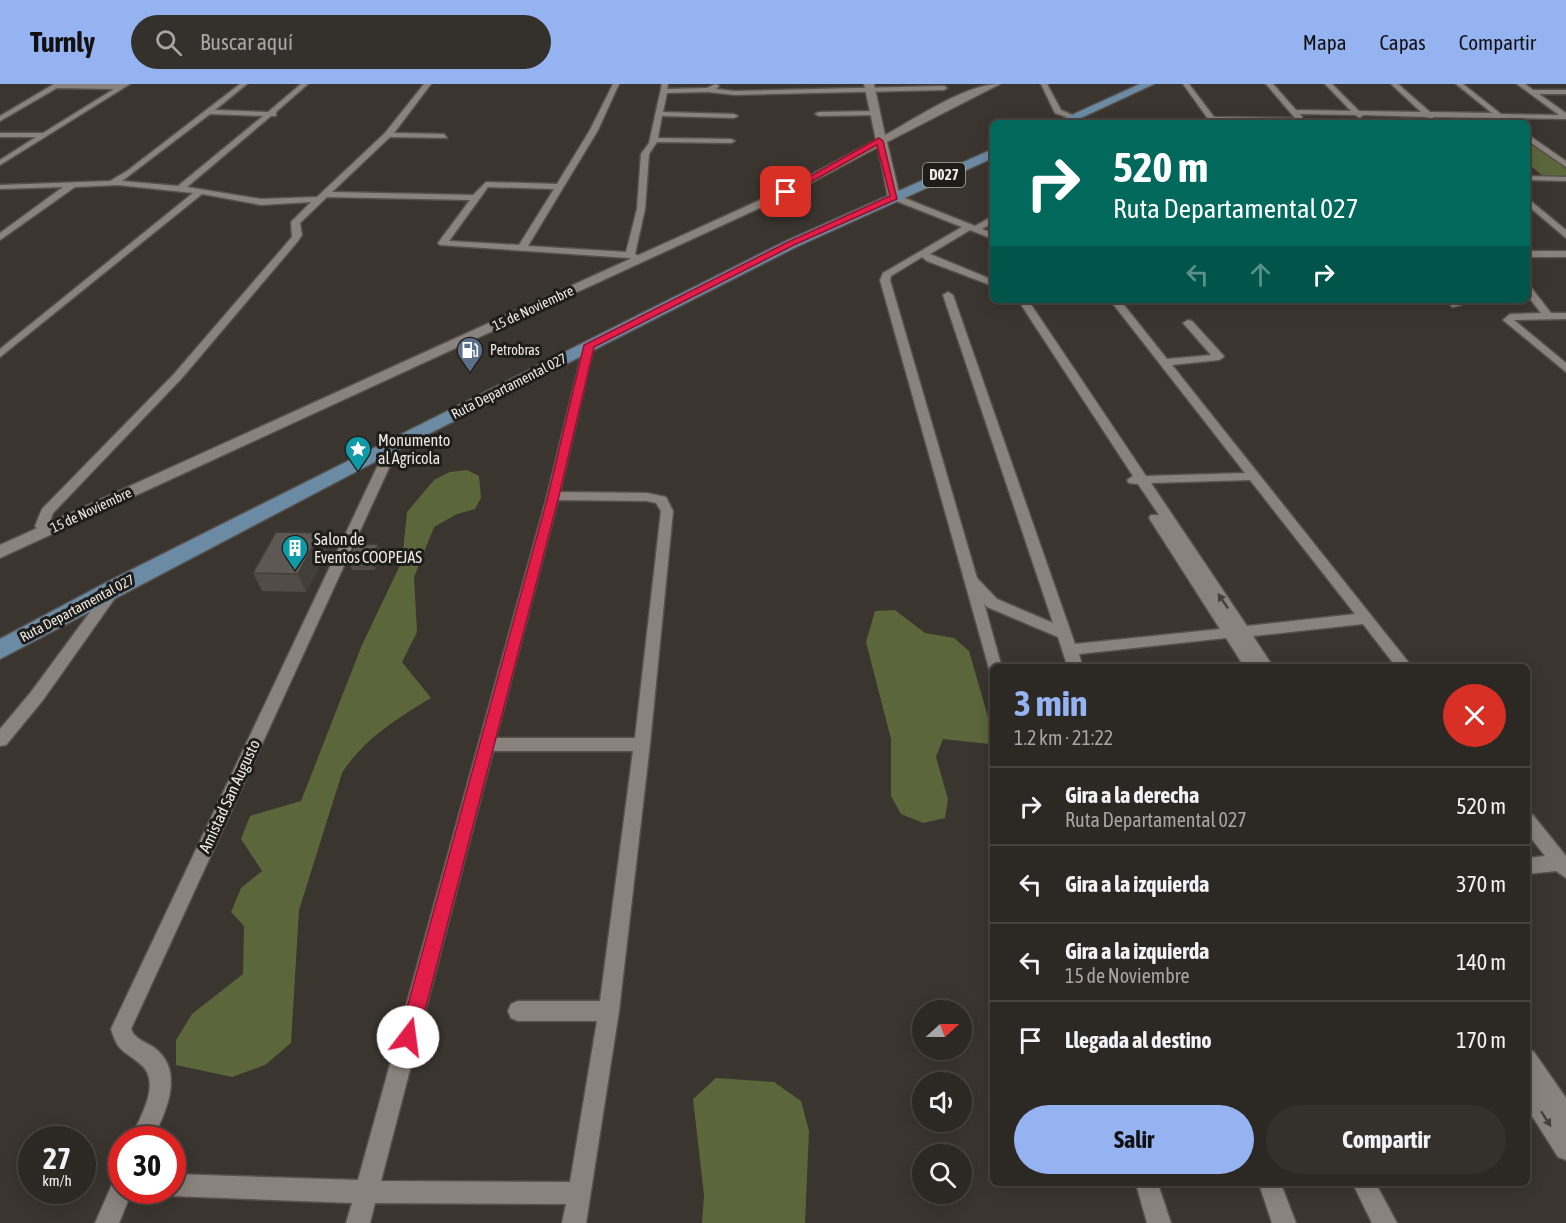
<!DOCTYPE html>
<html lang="es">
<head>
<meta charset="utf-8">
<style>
	:root { --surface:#2c2823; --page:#34302b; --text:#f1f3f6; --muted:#a6a6a6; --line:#484441; --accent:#95b2f1 }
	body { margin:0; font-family:"Asap Condensed",sans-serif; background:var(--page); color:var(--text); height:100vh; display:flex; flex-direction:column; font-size:22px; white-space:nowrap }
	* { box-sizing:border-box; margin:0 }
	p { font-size:20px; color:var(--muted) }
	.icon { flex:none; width:33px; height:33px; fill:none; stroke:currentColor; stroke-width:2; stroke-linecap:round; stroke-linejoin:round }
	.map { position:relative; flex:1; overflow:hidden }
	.details { position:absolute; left:990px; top:580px; width:540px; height:522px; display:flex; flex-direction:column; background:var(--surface); border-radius:9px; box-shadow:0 3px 15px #0003,0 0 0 2px var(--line) }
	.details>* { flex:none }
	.guide { position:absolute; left:990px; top:36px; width:540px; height:183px; border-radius:9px; box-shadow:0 3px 15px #0003,0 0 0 2px var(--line); background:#00695c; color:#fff; overflow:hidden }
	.needle { width:39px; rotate:69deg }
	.fabs { position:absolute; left:912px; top:916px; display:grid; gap:12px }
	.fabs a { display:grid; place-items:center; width:60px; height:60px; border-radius:50%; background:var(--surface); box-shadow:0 3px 15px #0003,0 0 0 2px var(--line); font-size:30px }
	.speed { position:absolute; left:18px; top:1042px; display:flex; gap:12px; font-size:30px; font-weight:700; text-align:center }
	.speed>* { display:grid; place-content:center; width:78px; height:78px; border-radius:50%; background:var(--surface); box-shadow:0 3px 15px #0003,0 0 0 2px var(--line); line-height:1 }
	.speed small { font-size:15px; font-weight:400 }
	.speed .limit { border:9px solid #d22; background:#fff; color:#111 }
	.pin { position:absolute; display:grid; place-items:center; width:51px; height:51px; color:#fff; margin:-26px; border-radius:12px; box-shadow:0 3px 9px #0006 }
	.me { position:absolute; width:66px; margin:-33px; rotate:15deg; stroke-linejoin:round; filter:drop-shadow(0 0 4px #0008) }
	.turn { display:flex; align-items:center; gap:21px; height:126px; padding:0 24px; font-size:27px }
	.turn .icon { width:78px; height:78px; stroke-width:2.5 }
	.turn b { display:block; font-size:42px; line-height:51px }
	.lanes { display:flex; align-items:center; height:57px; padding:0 24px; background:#0003; justify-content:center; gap:30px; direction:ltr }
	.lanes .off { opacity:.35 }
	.round { display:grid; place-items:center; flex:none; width:63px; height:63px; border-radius:32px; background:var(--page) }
	.summary { display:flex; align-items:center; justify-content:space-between; height:102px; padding:0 24px }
	h1 { font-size:36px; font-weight:700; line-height:45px; color:var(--accent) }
	.cta { display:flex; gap:12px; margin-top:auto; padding:12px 24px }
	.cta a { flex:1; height:69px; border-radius:36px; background:var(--accent); color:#111; font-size:24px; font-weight:700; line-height:69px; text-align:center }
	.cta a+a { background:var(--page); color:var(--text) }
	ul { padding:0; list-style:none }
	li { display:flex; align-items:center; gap:18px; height:78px; padding:0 24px; border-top:2px solid var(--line) }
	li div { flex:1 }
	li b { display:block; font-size:22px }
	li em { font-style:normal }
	header { display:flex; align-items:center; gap:36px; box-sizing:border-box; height:84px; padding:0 30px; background:var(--accent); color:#111 }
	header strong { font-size:28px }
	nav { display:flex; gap:33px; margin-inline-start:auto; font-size:21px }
	.search { width:420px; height:54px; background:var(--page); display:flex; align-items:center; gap:15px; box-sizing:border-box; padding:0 21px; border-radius:33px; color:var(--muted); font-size:22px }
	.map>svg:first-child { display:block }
	.green { fill:#5b673a }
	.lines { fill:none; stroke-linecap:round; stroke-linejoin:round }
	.street-casing { stroke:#57514d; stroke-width:3 }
	.secondary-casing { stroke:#57514d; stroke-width:3 }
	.primary-casing { stroke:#57514d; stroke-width:3 }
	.street { fill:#8a837d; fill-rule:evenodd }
	.secondary { fill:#8a837d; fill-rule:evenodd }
	.primary { fill:#6b8ba4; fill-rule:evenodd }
	.wall { fill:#514c47 }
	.shaded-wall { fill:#423e39 }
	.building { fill:#5e5852; stroke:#423e39; stroke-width:1.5 }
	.oneway { fill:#44413d }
	.route { fill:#e11d48; stroke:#92132f; stroke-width:1.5 }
	.labels { text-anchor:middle; stroke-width:6; stroke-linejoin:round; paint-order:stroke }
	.far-street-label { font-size:14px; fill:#ece9e5; stroke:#1f1d1a }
	.far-poi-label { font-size:14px; fill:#ece9e5; stroke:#1f1d1a; text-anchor:start }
	.shield { fill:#1f1d1a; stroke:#aeaca8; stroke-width:1.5 }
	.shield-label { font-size:15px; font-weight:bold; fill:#ece9e5 }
	.poi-label { font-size:16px; fill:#ece9e5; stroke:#1f1d1a; text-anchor:start }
	.street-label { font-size:16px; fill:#ece9e5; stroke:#1f1d1a }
</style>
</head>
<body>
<header>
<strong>Turnly</strong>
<div class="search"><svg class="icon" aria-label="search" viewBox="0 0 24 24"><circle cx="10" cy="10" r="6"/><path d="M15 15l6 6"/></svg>Buscar aquí</div>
<nav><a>Mapa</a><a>Capas</a><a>Compartir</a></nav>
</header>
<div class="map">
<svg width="1566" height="1139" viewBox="0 0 1566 1139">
	<rect width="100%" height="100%" fill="#3b352f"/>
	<path class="green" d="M 1527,59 L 1534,59 L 1566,85 L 1566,93 L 1543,92 L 1527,79 Z
		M 467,386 L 479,392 L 481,414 L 475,425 L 457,430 L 434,443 L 414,493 L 417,548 L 402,578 L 431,614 C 396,635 364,655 342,689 L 299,826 L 291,959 L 265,981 L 232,993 L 176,981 L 176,956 L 192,930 L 243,890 L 244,842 L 231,828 L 241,804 L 262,787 L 241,755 L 250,732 L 301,717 L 362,561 L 402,477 L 407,428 L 434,396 L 450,388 Z
		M 895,526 L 925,549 L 954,554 L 969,567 L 990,640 L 989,660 L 943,655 L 936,673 L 948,715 L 945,734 L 923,739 L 901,730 L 891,712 L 891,655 L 866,558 L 875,527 Z
		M 716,994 L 774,998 L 801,1017 L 809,1047 L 805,1139 L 702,1139 L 704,1111 L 693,1015 Z"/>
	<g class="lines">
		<g class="street-casing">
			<path id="street" d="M 54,0 L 130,0 L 0,81 L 0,76 L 36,53 L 0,53 L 0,49 L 43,49 L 114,5 L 57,4 L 0,37 L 0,32 Z
				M 240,0 L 247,0 L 215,26 L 268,28 L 301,0 L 308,0 L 276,28 L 276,32 L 271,32 L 187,103 L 261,115 L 317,113 L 385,49 L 424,0 L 431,0 L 394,49 L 444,50 L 447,54 L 390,53 L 332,108 L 473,111 L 486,98 L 557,100 L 590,46 L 613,0 L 619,0 L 598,46 L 528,162 L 626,168 L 637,125 L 641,70 L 649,59 L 662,0 L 668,0 L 667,5 L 707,4 L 716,0 L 719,2 L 716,5 L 735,7 L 944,2 L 947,4 L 944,6 L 735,11 L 708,8 L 667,9 L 663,28 L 734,30 L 738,32 L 734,34 L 662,32 L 658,54 L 731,55 L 735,57 L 731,59 L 657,58 L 649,70 L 645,125 L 635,170 L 645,175 L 640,178 L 629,174 L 440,161 L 438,159 L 470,116 L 327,113 L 300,139 L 302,151 L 298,157 L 182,294 L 53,429 L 49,441 L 54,446 L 52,449 L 42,449 L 35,442 L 42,425 L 174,290 L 292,153 L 291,138 L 311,118 L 261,121 L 202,110 L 0,273 L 0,265 L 193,109 L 118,101 L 75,103 L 0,156 L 0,149 L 63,103 L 0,105 L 0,101 L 110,97 L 127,87 ZM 210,30 L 263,32 L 178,102 L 122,97 ZM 488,103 L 554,105 L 519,161 L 449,157 Z
				M 1041,0 L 1047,0 L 1061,26 L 1075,32 L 1075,36 L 1055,29 Z
				M 1183,0 L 1189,0 L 1214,33 L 1295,34 L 1266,0 L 1273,0 L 1296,26 L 1351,27 L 1325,0 L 1332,0 L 1359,27 L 1421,28 L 1391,0 L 1398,0 L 1430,28 L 1492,29 L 1456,0 L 1463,0 L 1501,30 L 1559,31 L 1517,0 L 1525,0 L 1533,6 L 1566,6 L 1566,10 L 1539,10 L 1566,29 L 1566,35 L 1506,34 L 1502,36 L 1497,34 L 1434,33 L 1431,35 L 1426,33 L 1363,31 L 1360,34 L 1355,31 L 1300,30 L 1304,36 L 1300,38 L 1211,39 Z
				M 874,27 L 877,31 L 819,32 L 815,30 L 819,28 Z
				M 1527,50 L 1566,77 L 1566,83 L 1527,56 Z
				M 1527,92 L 1566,93 L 1566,97 L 1527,96 Z
				M 891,111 L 897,111 L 975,142 L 993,132 L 993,139 L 982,145 L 993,149 L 993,155 L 970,146 L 930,170 L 993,196 L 993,202 L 927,177 L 922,173 L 891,192 L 890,196 L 977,494 L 997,515 L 1053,539 L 943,211 L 948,208 L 953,211 L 1075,560 L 1220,545 L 1149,434 L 1151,431 L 1159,431 L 1138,400 L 1129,399 L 1127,396 L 1133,392 L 1018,216 L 1028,216 L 1146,392 L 1245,389 L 1110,216 L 1120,216 L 1167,275 L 1211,271 L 1183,239 L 1188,236 L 1192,237 L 1223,271 L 1224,273 L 1219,276 L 1172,281 L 1413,584 L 1397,584 L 1363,540 L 1253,552 L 1274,584 L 1245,584 L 1226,554 L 1079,570 L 1083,584 L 1068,584 L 1058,553 L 987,523 L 984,519 L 1002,584 L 993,584 L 993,589 L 990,588 L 880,196 L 883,189 L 962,143 L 891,115 ZM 1250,396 L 1355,530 L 1247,542 L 1151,399 Z
				M 1527,114 L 1566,146 L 1566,154 L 1527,121 Z
				M 1527,167 L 1566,167 L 1566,173 L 1527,173 Z
				M 1527,201 L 1530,202 L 1551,229 L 1566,229 L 1566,235 L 1514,236 L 1566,279 L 1566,288 L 1503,236 L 1510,230 L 1541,229 L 1527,211 Z
				M 1447,216 L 1457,216 L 1461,221 L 1452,223 Z
				M 589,258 L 594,261 L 560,408 L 647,409 L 666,413 L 673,427 L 650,660 L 619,927 L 586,1139 L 562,1139 L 566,1120 L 375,1119 L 370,1139 L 346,1139 L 352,1119 L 172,1112 L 164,1109 L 163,1107 L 172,1107 L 172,1090 L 358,1096 L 547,412 L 584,261 ZM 558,416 L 647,417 L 656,419 L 661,427 L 635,654 L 496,654 ZM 493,667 L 633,667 L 600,917 L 518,917 L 511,920 L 508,927 L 511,934 L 518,937 L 597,937 L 570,1098 L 381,1097 Z
				M 394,356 L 400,360 L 131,945 C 135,956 147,958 156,965 C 185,989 165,1030 152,1056 L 130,1056 C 139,1035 164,997 139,979 C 122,965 118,968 111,945 L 388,360 Z
				M 115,499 L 120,501 L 122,504 L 120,507 L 43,616 L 6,661 L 0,662 L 0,645 L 31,608 L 110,501 Z
				M 1527,729 L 1533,731 L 1566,772 L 1566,794 L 1556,787 L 1527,790 L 1527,774 L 1545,772 L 1527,749 Z
				M 1527,965 L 1534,968 L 1566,1014 L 1566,1076 L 1558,1073 L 1527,1024 Z
				M 122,1093 L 122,1107 L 132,1107 L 119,1139 L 95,1139 L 114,1096 Z
				M 1136,1100 L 1158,1100 L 1171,1139 L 1147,1139 Z
				M 1259,1100 L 1281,1100 L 1296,1139 L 1272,1139 Z
				M 1353,1100 L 1376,1100 L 1397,1139 L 1372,1139 Z"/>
		</g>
		<g class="secondary-casing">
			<path id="secondary" d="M 864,0 L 874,0 L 885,51 C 917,34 965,0 1000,0 L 887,58 L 900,113 L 898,116 L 888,113 L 878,63 L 790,110 L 0,474 L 0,461 L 782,106 L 876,56 Z"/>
		</g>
		<g class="primary-casing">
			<path id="primary" d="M 1140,0 L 1154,0 L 1070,39 L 1054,39 Z
				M 993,65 L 993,74 L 796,163 L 401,364 L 0,575 L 0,555 L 109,497 L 786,157 Z"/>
		</g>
		<use href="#street" class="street"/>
		<use href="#secondary" class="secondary"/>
		<use href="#primary" class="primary"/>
	</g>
	<path class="wall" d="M 378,460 L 381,469 L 375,486 L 352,486 L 348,477 Z
		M 328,467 L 306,508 L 262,507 L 253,489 Z"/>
	<path class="shaded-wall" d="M 320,449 L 328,467 L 306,508 L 298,490 Z
		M 378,460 L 381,469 L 375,486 L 372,477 Z"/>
	<path class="building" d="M 276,448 L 320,449 L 298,490 L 253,489 Z
		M 378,460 L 372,477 L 348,477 L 354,461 Z"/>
	<defs><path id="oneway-solid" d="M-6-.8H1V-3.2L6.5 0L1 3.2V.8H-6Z" transform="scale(1.5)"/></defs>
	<g class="oneway">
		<use href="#oneway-solid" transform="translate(1223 517) rotate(-124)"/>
		<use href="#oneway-solid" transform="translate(1546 1035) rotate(57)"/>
	</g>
	<path class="route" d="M 879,54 L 883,57 L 897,115 L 794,161 L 594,263 L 559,412 L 418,953 L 415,959 L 408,962 L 402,959 L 399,953 L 548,412 L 584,261 L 788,158 L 890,112 L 877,61 L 789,110 L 782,108 Z"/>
	<defs>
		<g id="fuel-pin" transform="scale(1.35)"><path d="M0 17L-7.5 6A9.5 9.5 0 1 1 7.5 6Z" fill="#5c6f8a" stroke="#1f1d1a"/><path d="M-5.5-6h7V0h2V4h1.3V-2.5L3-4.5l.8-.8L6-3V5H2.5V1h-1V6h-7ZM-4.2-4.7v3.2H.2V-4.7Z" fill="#fff"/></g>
		<g id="sight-pin" transform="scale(1.35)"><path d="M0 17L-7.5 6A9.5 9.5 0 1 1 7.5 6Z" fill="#0f9aa8" stroke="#1f1d1a"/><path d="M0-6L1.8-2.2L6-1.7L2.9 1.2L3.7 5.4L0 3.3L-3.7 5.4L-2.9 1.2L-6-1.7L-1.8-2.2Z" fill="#fff"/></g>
		<g id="building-pin" transform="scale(1.35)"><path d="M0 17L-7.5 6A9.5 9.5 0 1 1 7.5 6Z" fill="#0f9aa8" stroke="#1f1d1a"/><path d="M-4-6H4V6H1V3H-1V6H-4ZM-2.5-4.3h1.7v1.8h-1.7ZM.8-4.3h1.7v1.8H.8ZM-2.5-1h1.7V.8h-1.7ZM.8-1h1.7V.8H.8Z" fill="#fff"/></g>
	</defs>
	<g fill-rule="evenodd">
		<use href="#fuel-pin" x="470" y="266"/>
		<use href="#sight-pin" x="358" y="365"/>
		<use href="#building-pin" x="295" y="464"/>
	</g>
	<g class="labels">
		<g class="far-street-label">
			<text transform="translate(533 224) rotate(-25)" y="5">15 de Noviembre</text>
			<text transform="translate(509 302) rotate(-27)" y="5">Ruta Departamental 027</text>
			<text transform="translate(91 426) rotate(-25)" y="5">15 de Noviembre</text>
			<text transform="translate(77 524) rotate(-28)" y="5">Ruta Departamental 027</text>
		</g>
		<g class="far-poi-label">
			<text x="490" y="271">Petrobras</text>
		</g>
		<rect class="shield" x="923" y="79" width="42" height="24" rx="4.5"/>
		<g class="shield-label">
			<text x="944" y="96">D027</text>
		</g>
		<g class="poi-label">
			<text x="378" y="362">Monumento<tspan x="378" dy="18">al Agricola</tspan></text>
			<text x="314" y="461">Salon de<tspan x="314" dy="18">Eventos COOPEJAS</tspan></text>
		</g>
		<g class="street-label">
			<text transform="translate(229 712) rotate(-65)" y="6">Amistad San Augusto</text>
		</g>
	</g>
</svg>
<div class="fabs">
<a><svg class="needle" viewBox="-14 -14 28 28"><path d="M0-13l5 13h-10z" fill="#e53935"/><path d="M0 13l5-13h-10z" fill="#a6a6a6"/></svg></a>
<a><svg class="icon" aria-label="sound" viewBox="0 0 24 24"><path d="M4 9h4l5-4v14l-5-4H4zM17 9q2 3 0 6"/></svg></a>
<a><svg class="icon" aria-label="search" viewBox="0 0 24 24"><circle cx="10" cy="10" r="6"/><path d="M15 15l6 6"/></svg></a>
</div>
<div class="speed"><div>27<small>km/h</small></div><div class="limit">30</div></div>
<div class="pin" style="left:786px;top:108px;background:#d93025"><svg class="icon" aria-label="arrive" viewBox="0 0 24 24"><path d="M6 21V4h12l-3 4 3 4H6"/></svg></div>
<svg class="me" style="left:408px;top:953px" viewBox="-20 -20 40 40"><circle r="19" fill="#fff"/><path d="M0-13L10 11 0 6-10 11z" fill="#e11d48"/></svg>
<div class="guide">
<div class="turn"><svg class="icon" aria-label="right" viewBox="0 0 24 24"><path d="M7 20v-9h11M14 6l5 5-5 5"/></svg><div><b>520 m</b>Ruta Departamental 027</div></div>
<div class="lanes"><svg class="icon off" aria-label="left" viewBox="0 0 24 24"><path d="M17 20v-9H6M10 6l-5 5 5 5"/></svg><svg class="icon off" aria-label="ahead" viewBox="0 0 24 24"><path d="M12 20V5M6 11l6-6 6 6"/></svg><svg class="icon" aria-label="right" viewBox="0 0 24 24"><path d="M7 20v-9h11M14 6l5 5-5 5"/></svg></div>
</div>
<section class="details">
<div class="summary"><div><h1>3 min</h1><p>1.2 km · 21:22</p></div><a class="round" style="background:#d93025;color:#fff"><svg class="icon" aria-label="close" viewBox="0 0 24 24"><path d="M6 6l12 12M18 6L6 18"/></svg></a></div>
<ul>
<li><svg class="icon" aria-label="right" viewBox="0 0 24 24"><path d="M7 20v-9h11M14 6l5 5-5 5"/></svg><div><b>Gira a la derecha</b><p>Ruta Departamental 027</p></div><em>520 m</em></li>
<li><svg class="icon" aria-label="left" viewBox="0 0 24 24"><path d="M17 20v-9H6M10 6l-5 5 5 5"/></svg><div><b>Gira a la izquierda</b></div><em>370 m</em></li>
<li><svg class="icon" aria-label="left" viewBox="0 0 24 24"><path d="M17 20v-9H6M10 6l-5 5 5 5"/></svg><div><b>Gira a la izquierda</b><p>15 de Noviembre</p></div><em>140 m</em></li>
<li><svg class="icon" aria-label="arrive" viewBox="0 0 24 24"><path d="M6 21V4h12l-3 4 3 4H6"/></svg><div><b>Llegada al destino</b></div><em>170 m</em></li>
</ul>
<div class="cta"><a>Salir</a><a>Compartir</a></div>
</section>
</div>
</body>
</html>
